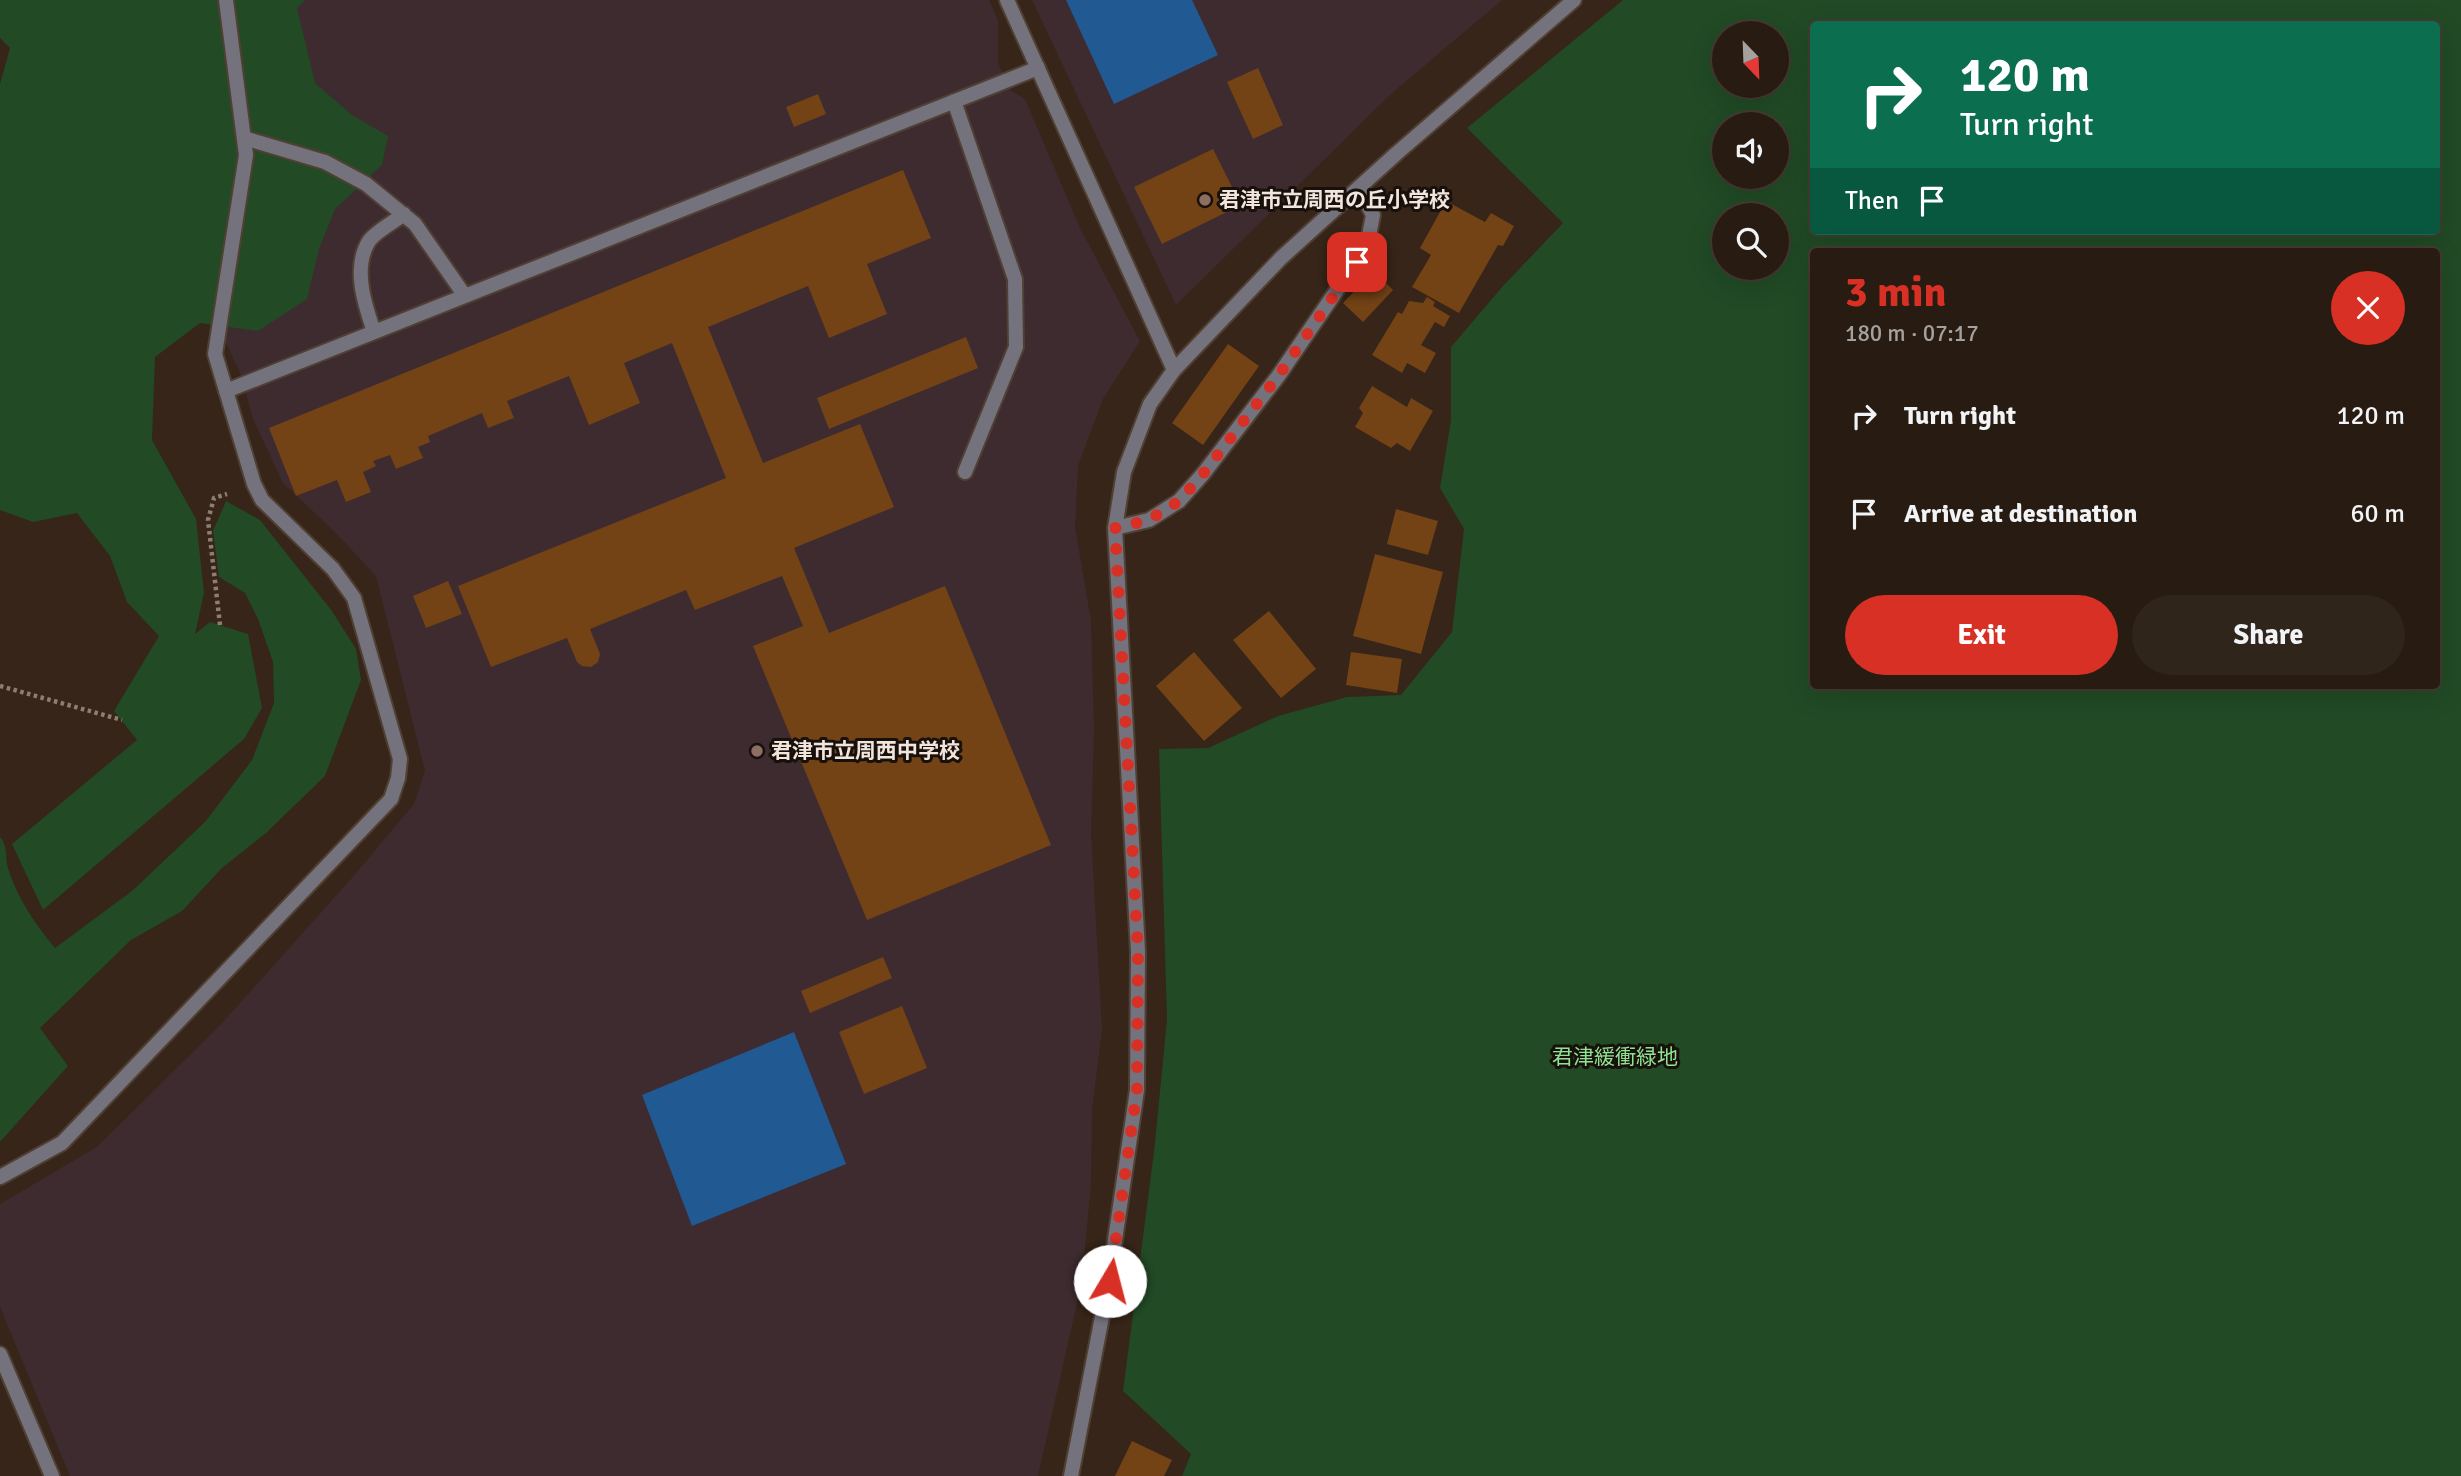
<!DOCTYPE html>
<html lang="en">
<head>
<meta charset="utf-8">
<style>
	:root { --surface:#281c12; --page:#30251b; --text:#f1f3f6; --muted:#a5a19f; --line:#443a32; --accent:#d93025 }
	body { margin:0; font-family:Signika,"Noto Sans JP",sans-serif; background:var(--page); color:var(--text); height:100vh; display:flex; flex-direction:column; font-size:26px; white-space:nowrap }
	* { box-sizing:border-box; margin:0 }
	p { font-size:23px; color:var(--muted) }
	.icon { flex:none; width:38px; height:38px; fill:none; stroke:currentColor; stroke-width:2; stroke-linecap:round; stroke-linejoin:round }
	.map { position:relative; flex:1; overflow:hidden }
	.details { position:absolute; left:1810px; top:248px; width:630px; height:441px; display:flex; flex-direction:column; background:var(--surface); border-radius:7px; box-shadow:0 7px 28px #0002,0 0 0 2px var(--line) }
	.details>* { flex:none }
	.top-card { position:absolute; left:1810px; top:21px; width:630px; height:214px; border-radius:7px; box-shadow:0 7px 28px #0002,0 0 0 2px var(--line); background:#0b6e4f; color:#fff; overflow:hidden }
	.needle { width:46px; rotate:157deg }
	.controls { position:absolute; left:1712px; top:21px; display:grid; gap:14px }
	.controls a { display:grid; place-items:center; width:77px; height:77px; border-radius:50%; background:var(--surface); box-shadow:0 7px 28px #0002,0 0 0 2px var(--line); font-size:35px }
	.pin { position:absolute; display:grid; place-items:center; width:60px; height:60px; color:#fff; margin:-30px; border-radius:14px; box-shadow:0 4px 10px #0006 }
	.me { position:absolute; width:77px; margin:-38px; rotate:8deg; stroke-linejoin:round; filter:drop-shadow(0 0 5px #0008) }
	.turn { display:flex; align-items:center; gap:24px; height:147px; padding:0 35px; font-size:32px }
	.turn .icon { width:91px; height:91px; stroke-width:2.5 }
	.turn b { display:block; font-size:49px; line-height:60px }
	.then { display:flex; align-items:center; height:66px; padding:0 35px; background:#0003; gap:14px; font-size:26px }
	.round { display:grid; place-items:center; flex:none; width:74px; height:74px; border-radius:37px; background:var(--page) }
	.headline { display:flex; align-items:center; justify-content:space-between; height:119px; padding:0 35px }
	h1 { font-size:42px; font-weight:700; line-height:52px; color:var(--accent) }
	.action { display:flex; gap:14px; margin-top:auto; padding:14px 35px }
	.action a { flex:1; height:80px; border-radius:42px; background:var(--accent); color:#fff; font-size:28px; font-weight:700; line-height:80px; text-align:center }
	.action a+a { background:var(--page); color:var(--text) }
	ul { padding:0; list-style:none }
	li { display:flex; align-items:center; gap:21px; height:98px; padding:0 35px }
	li div { flex:1 }
	li b { display:block; font-size:26px }
	li em { font-style:normal }
	.map>svg:first-child { display:block }
	.education { fill:#3e2b30 }
	.green { fill:#214a25; fill-rule:evenodd }
	.water { fill:#215993 }
	.building { fill:#734215 }
	.lines { fill:none; stroke-linecap:round; stroke-linejoin:round }
	.service-casing { stroke:#504034; stroke-width:18 }
	.minor-casing { stroke:#504034; stroke-width:18 }
	.path { stroke:#8c7e73; stroke-width:4.5; stroke-dasharray:3.5 3.5; stroke-linecap:butt }
	.service { stroke:#74727c; stroke-width:14 }
	.minor { stroke:#74727c; stroke-width:14 }
	.route { stroke:#d93025; stroke-width:12; stroke-dasharray:0 21.6 }
	.education-dot { fill:#8d6e63; stroke:#18100b; stroke-width:2.5 }
	.labels { text-anchor:middle; stroke-width:6; stroke-linejoin:round; paint-order:stroke }
	.poi-label { font-size:21px; font-weight:bold; fill:#f1e5dd; stroke:#18100b; text-anchor:start }
	.park-label { font-size:21px; fill:#8ee493; stroke:#18100b }
</style>
</head>
<body>
<div class="map">
<svg width="2461" height="1476" viewBox="0 0 2461 1476">
	<rect width="100%" height="100%" fill="#362518"/>
	<path class="education" d="M 239,0 L 989,0 L 998,21 L 998,63 L 1010,90 L 1025,99 L 1080,228 L 1140,341 L 1103,399 L 1078,466 L 1075,527 L 1091,621 L 1094,730 L 1091,834 L 1102,1030 L 1092,1110 L 1091,1183 L 1082,1281 L 1038,1476 L 70,1476 L 0,1307 L 0,1204 L 97,1147 L 223,1022 L 351,879 L 414,804 L 425,771 L 376,576 L 335,532 L 283,483 L 253,419 L 241,375 L 206,300 Z
		M 1032,0 L 1502,0 L 1391,94 L 1176,305 Z"/>
	<path class="green" d="M 0,0 L 305,0 L 297,8 L 315,83 L 352,115 L 388,136 L 382,165 L 335,209 L 319,249 L 307,299 L 258,331 L 200,323 L 155,357 L 152,440 L 196,519 L 204,593 L 195,634 L 210,622 L 248,634 L 262,708 L 244,739 L 43,910 L 12,844 L 137,740 L 114,711 L 159,636 L 127,602 L 110,556 L 77,513 L 33,522 L 0,510 L 0,84 L 10,48 L 0,38 Z
		M 1623,0 L 2461,0 L 2461,1476 L 1182,1476 L 1191,1454 L 1123,1391 L 1154,1152 L 1167,1020 L 1159,749 L 1208,748 L 1278,716 L 1347,697 L 1401,695 L 1452,632 L 1464,529 L 1440,488 L 1451,420 L 1451,347 L 1503,286 L 1563,223 L 1467,128 ZM 2436,24 L 2436,231 L 1813,231 L 1813,24 ZM 1776,33 L 1776,86 L 1724,86 L 1724,33 ZM 1724,124 L 1776,124 L 1776,177 L 1724,177 ZM 1776,215 L 1776,268 L 1724,268 L 1724,215 ZM 2436,252 L 2436,686 L 1813,686 L 1813,252 Z
		M 226,501 L 260,520 L 332,611 L 356,649 L 361,680 L 325,776 L 266,833 L 222,868 L 182,911 L 131,940 L 40,1028 L 68,1066 L 0,1142 L 0,837 C 8,845 5,858 8,868 C 17,898 36,925 55,948 L 132,891 L 206,821 L 252,760 L 274,703 L 273,662 L 258,619 L 245,593 L 219,577 L 213,531 Z"/>
	<path class="water" d="M 1066,0 L 1192,0 L 1218,55 L 1114,104 Z
		M 794,1032 L 846,1164 L 692,1226 L 642,1095 Z"/>
	<path class="building" d="M 1258,68 L 1283,125 L 1253,139 L 1227,82 Z
		M 818,94 L 826,114 L 794,127 L 786,107 Z
		M 1213,149 L 1241,205 L 1162,244 L 1134,187 Z
		M 903,170 L 931,238 L 867,264 L 887,314 L 829,338 L 808,286 L 708,327 L 763,463 L 860,424 L 894,507 L 794,548 L 829,633 L 945,586 L 1051,845 L 867,920 L 753,646 L 803,626 L 782,576 L 695,610 L 686,590 L 590,629 L 600,654 L 598,662 L 591,667 L 582,666 L 577,662 L 567,638 L 491,667 L 458,586 L 726,478 L 672,343 L 624,363 L 640,403 L 589,425 L 569,376 L 507,401 L 514,418 L 488,428 L 482,413 L 428,436 L 430,442 L 418,447 L 423,458 L 396,469 L 390,455 L 373,461 L 376,466 L 363,472 L 371,492 L 346,502 L 337,480 L 296,496 L 269,428 Z
		M 1446,201 L 1485,222 L 1491,213 L 1514,226 L 1503,246 L 1498,245 L 1459,313 L 1412,287 L 1431,255 L 1420,248 Z
		M 1374,271 L 1393,290 L 1363,322 L 1343,303 Z
		M 1427,297 L 1435,302 L 1433,306 L 1450,316 L 1444,327 L 1435,322 L 1421,345 L 1436,353 L 1425,373 L 1407,363 L 1402,373 L 1372,355 L 1398,312 L 1402,314 L 1409,301 L 1423,303 Z
		M 966,337 L 978,368 L 829,429 L 817,398 Z
		M 1228,344 L 1259,366 L 1203,445 L 1172,423 Z
		M 1372,386 L 1407,407 L 1411,398 L 1433,411 L 1410,451 L 1397,443 L 1391,448 L 1355,427 L 1363,413 L 1359,408 Z
		M 1396,509 L 1438,521 L 1428,555 L 1387,544 Z
		M 1375,554 L 1443,572 L 1421,654 L 1353,636 Z
		M 448,581 L 462,614 L 426,628 L 413,596 Z
		M 1269,611 L 1316,669 L 1281,698 L 1233,640 Z
		M 1194,652 L 1242,708 L 1204,741 L 1156,686 Z
		M 1351,652 L 1402,659 L 1397,693 L 1346,685 Z
		M 883,957 L 892,978 L 810,1013 L 801,991 Z
		M 902,1006 L 927,1068 L 864,1094 L 839,1032 Z
		M 1132,1441 L 1172,1460 L 1164,1476 L 1115,1476 Z"/>
	<g class="lines">
		<g class="service-casing">
			<path id="service" d="M 954,101 L 1015,279 L 1016,347 L 965,472
				M 244,138 L 325,162 L 366,184 L 415,224 L 465,296
				M 374,332 C 365,305 352,268 369,241 C 376,231 394,222 404,214
				M 226,391 L 1038,68"/>
		</g>
		<g class="minor-casing">
			<path id="minor" d="M 1007,0 L 1174,370
				M 1115,528 L 1149,520 L 1179,501 L 1203,474 L 1279,375 L 1367,246 L 1373,215 L 1359,187
				M 0,1177 L 62,1143 L 391,799 L 398,778 L 400,759 L 354,598 L 333,569 L 262,500 L 254,484 L 215,354 L 246,155 L 226,0
				M 0,1354 L 52,1476
				M 1071,1476 L 1109,1281 L 1137,1090 L 1138,952 L 1115,528 L 1124,472 L 1150,404 L 1174,370 L 1281,258 L 1397,153 L 1574,0"/>
		</g>
		<path class="path" d="M 220,625 L 208,520 L 214,498 L 227,494
			M 0,686 L 122,720"/>
		<use href="#service" class="service"/>
		<use href="#minor" class="minor"/>
	</g>
	<g class="lines">
		<path class="route" d="M 1110,1281 L 1137,1090 L 1138,952 L 1115,528 L 1149,520 L 1179,501 L 1203,474 L 1279,375 L 1357,262"/>
	</g>
	<g class="education-dot">
		<circle cx="1205" cy="200" r="7"/>
		<circle cx="757" cy="751" r="7"/>
	</g>
	<g class="labels">
		<g class="poi-label">
			<text x="1219" y="207">君津市立周西の丘小学校</text>
			<text x="771" y="758">君津市立周西中学校</text>
		</g>
		<g class="park-label">
			<text x="1615" y="1064">君津緩衝緑地</text>
		</g>
	</g>
</svg>
<div class="controls">
<a><svg class="needle" viewBox="-14 -14 28 28"><path d="M0-13l5 13h-10z" fill="#e53935"/><path d="M0 13l5-13h-10z" fill="#a5a19f"/></svg></a>
<a><svg class="icon" aria-label="sound" viewBox="0 0 24 24"><path d="M4 9h4l5-4v14l-5-4H4zM17 9q2 3 0 6"/></svg></a>
<a><svg class="icon" aria-label="search" viewBox="0 0 24 24"><circle cx="10" cy="10" r="6"/><path d="M15 15l6 6"/></svg></a>
</div>
<div class="pin" style="left:1357px;top:262px;background:#d93025"><svg class="icon" aria-label="arrive" viewBox="0 0 24 24"><path d="M6 21V4h12l-3 4 3 4H6"/></svg></div>
<svg class="me" style="left:1110px;top:1281px" viewBox="-20 -20 40 40"><circle r="19" fill="#fff"/><path d="M0-13L10 11 0 6-10 11z" fill="#d93025"/></svg>
<div class="top-card">
<div class="turn"><svg class="icon" aria-label="right" viewBox="0 0 24 24"><path d="M7 20v-9h11M14 6l5 5-5 5"/></svg><div><b>120 m</b>Turn right</div></div>
<div class="then">Then<svg class="icon" aria-label="arrive" viewBox="0 0 24 24"><path d="M6 21V4h12l-3 4 3 4H6"/></svg></div>
</div>
<section class="details">
<div class="headline"><div><h1>3 min</h1><p>180 m · 07:17</p></div><a class="round" style="background:#d93025;color:#fff"><svg class="icon" aria-label="close" viewBox="0 0 24 24"><path d="M6 6l12 12M18 6L6 18"/></svg></a></div>
<ul>
<li><svg class="icon" aria-label="right" viewBox="0 0 24 24"><path d="M7 20v-9h11M14 6l5 5-5 5"/></svg><div><b>Turn right</b></div><em>120 m</em></li>
<li><svg class="icon" aria-label="arrive" viewBox="0 0 24 24"><path d="M6 21V4h12l-3 4 3 4H6"/></svg><div><b>Arrive at destination</b></div><em>60 m</em></li>
</ul>
<div class="action"><a>Exit</a><a>Share</a></div>
</section>
</div>
</body>
</html>
